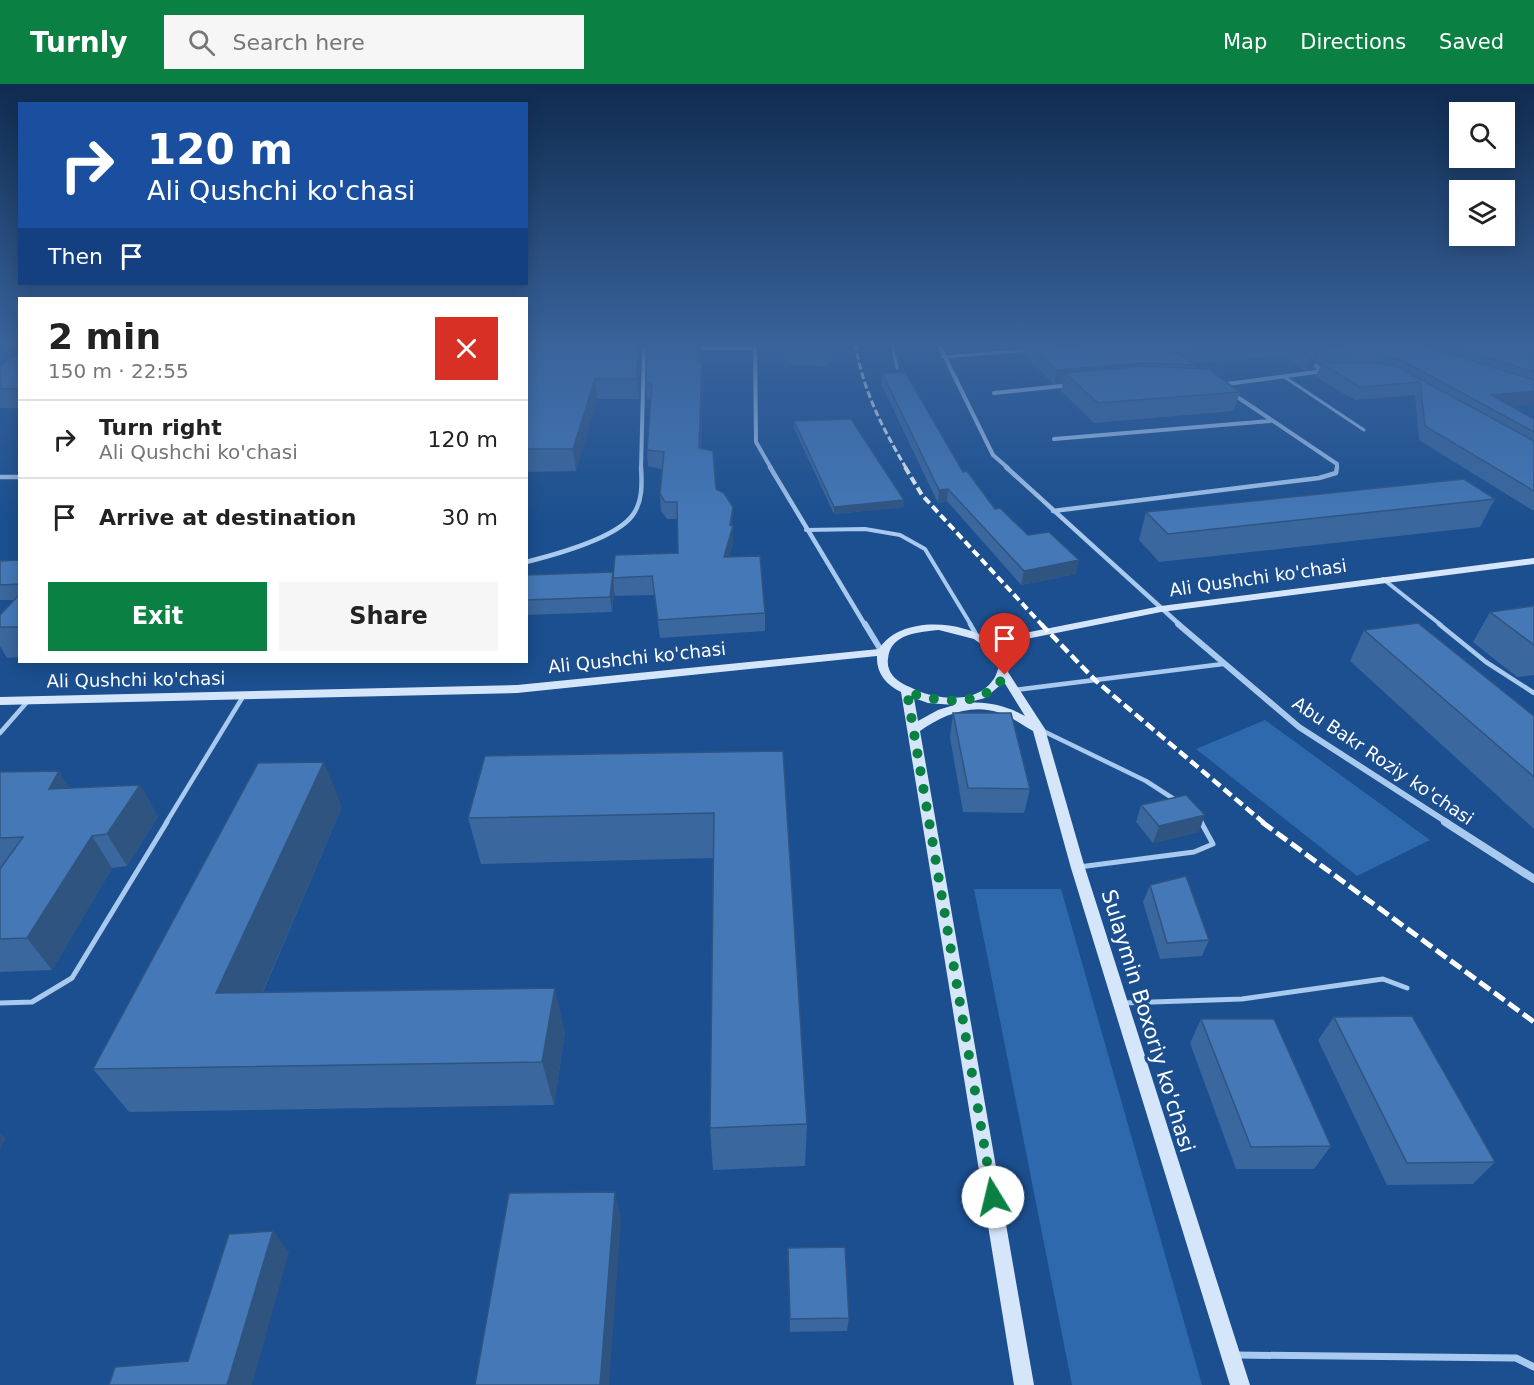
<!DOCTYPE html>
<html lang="en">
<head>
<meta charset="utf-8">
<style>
	:root { --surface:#fff; --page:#f6f6f6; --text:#222; --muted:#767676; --line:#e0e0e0; --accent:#0b8043 }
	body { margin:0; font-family:"DejaVu Sans",sans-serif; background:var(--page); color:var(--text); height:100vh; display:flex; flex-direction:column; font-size:22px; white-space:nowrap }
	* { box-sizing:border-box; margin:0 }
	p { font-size:20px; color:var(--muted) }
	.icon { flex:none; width:33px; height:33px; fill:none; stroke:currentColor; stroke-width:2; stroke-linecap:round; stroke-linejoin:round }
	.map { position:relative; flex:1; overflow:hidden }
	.panel { position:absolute; left:18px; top:213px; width:510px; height:366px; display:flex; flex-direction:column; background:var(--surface); border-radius:0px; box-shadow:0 3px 15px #0003 }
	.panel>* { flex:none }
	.banner { position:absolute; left:18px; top:18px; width:510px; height:183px; border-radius:0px; box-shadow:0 3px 15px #0003; background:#1a4fa0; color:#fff; overflow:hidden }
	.buttons { position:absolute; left:1449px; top:18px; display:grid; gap:12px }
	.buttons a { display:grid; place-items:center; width:66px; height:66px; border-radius:0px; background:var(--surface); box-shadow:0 3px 15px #0003; font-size:30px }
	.pin { position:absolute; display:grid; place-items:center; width:51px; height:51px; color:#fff; margin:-62px -26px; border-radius:50% 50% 50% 0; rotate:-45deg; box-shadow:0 0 6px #0007 }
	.pin .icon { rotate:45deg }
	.me { position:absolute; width:66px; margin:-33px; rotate:351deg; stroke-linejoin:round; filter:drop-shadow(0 0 4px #0008) }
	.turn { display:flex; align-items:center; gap:21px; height:126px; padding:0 30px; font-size:27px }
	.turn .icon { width:78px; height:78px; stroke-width:2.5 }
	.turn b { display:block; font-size:42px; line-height:51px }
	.then { display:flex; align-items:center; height:57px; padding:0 30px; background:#0003; gap:12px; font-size:22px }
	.round { display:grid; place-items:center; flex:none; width:63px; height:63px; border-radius:0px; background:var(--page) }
	.overview { display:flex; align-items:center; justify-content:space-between; height:102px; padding:0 30px }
	h1 { font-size:36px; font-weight:600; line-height:45px }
	.action { display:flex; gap:12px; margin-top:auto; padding:12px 30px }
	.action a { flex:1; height:69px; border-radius:0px; background:var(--accent); color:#fff; font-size:24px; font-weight:600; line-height:69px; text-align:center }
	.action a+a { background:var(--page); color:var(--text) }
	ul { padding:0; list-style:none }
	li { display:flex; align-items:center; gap:18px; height:78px; padding:0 30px; border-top:2px solid var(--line) }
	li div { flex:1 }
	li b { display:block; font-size:22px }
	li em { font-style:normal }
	header { display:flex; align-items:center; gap:36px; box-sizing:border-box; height:84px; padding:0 30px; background:var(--accent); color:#fff }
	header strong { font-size:28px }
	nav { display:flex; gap:33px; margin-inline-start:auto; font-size:21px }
	.search { width:420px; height:54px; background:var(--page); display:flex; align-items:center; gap:15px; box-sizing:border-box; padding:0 21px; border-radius:0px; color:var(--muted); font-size:22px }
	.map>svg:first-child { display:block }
	.green { fill:#2e69ad }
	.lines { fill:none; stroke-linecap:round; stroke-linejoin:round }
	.service-far4 { stroke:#a9c9ee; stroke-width:3 }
	.service-far3 { stroke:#a9c9ee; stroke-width:4 }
	.service-far2 { stroke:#a9c9ee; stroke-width:4.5 }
	.service-far1 { stroke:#a9c9ee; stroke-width:5 }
	.service { stroke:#a9c9ee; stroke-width:7 }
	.minor-far3 { stroke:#a9c9ee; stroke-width:4 }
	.minor-far2 { stroke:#a9c9ee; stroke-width:4.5 }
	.minor-far1 { stroke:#a9c9ee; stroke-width:6 }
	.minor { stroke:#a9c9ee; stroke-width:8 }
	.secondary { fill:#d6e6fa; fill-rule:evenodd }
	.rail-far3 { stroke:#fff; stroke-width:3; stroke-dasharray:7 3; stroke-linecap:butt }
	.rail-far2 { stroke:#fff; stroke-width:4; stroke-dasharray:8 4; stroke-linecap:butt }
	.rail-far1 { stroke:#fff; stroke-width:4.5; stroke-dasharray:10 4.5; stroke-linecap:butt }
	.rail { stroke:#fff; stroke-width:5; stroke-dasharray:13 5; stroke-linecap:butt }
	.wall { fill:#3a679d }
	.shaded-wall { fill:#305480 }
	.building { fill:#4478b7; stroke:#305480; stroke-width:1.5 }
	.route { stroke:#0b8043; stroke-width:10; stroke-dasharray:0 18 }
	.labels { text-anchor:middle; stroke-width:6; stroke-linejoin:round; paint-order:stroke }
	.street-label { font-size:18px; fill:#fff; stroke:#1b4f8f }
	.near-street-label { font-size:21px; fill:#fff; stroke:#1b4f8f }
</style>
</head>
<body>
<header>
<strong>Turnly</strong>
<div class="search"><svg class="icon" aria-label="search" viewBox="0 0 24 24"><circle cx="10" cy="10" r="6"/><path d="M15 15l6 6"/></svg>Search here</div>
<nav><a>Map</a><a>Directions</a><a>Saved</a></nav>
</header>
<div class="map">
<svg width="1534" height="1301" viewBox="0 0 1534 1301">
	<rect width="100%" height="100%" fill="#1b4f8f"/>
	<path class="green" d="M 1265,636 L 1430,756 L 1357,792 L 1196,665 Z
		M 974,805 L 1061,805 L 1202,1301 L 1072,1301 Z"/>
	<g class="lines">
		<path class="service-far4" d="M 892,259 L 897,284
			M 943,273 L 1030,266
			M 1283,292 L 1364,346"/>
		<path class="service-far3" d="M 806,446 L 865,445 L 900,451 L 925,465 L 971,541
			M 1383,495 L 1441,541"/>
		<path class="service-far2" d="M 970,540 L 977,552
			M 1439,540 L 1486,578 L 1534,609
			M 1015,606 L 1223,580
			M 1041,646 L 1146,697 L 1177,717
			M 0,649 L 28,617
			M 1200,735 L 1202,739
			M 166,739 L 244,611"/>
		<path class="service-far1" d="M 1079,783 L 1194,768 L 1213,760 L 1201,738
			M 0,919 L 32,918 L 72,894 L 167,738
			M 1123,919 L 1242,915 L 1383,895 L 1407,904"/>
		<path class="service" d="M 1236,1271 L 1516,1274 L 1534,1283"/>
		<path class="minor-far3" d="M 755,259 L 756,358 L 771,384
			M 938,259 L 993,371 L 1008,384
			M 692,264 L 754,264
			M 1309,277 L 1323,287 L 1227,300 L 1224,304 L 1337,380 L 1337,384
			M 994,309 L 1071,301
			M 1054,355 L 1270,337
			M 641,384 L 644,264"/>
		<path class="minor-far2" d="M 770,383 L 865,541
			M 1006,383 L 1180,541
			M 0,393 L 20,393
			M 1053,427 L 1319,394 L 1336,389 L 1337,383
			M 526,478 C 554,471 614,455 632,432 C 643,418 642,399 641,383"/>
		<path class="minor-far1" d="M 865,540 L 882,568
			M 1178,540 L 1299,643 L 1448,739"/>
		<path class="minor" d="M 1445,738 L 1534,795"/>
		<path class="secondary" d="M 1534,474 L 1534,480 L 1161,528 L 996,561 L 1004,567 L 1010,583 L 1008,588 L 1045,645 L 1085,784 L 1250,1301 L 1230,1301 L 1071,784 L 1033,647 C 1022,641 1012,633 1000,629 C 971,619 943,631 920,647 L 1034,1301 L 1014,1301 L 901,608 C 886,601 876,589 877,572 L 517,609 L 0,621 L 0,613 L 517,601 L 879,565 C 900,532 960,536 989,556 L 1161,522 ZM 939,546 L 974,555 L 993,569 L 999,583 C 997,587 996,593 993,596 C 977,620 939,616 916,606 C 908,602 899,599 893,592 C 889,587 887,581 888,575 C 890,549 920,548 939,546 ZM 1004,598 L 1025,632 C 1007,622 987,617 966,619 L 985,614 ZM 914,614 L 928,619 L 954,621 L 938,626 L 918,637 Z"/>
		<path class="rail-far3" d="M 855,259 C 864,309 881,341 906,384"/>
		<path class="rail-far2" d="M 905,383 L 922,411 L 1042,541"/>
		<path class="rail-far1" d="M 1041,540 L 1096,597 L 1264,739"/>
		<path class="rail" d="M 1262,738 L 1534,938"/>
	</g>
	<path class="wall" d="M 526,259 L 701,259 L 701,260 L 700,260 L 700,277 L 703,292 L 701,364 L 716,405 L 733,423 L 733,460 L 729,473 L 765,529 L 765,547 L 660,554 L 654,511 L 615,512 L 614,507 L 612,528 L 526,531 L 526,494 L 613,488 L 678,469 L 678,435 L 667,435 L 661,427 L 660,410 L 662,385 L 648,382 L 647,366 L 651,315 L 647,315 L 646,300 L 647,261 L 639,261 L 640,269 L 639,315 L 597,315 L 576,387 L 526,388 Z
		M 788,259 L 829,259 L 828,282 L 788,281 Z
		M 1012,259 L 1058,259 L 1063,263 L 1120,259 L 1534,259 L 1534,320 L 1511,322 L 1534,335 L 1534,426 L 1532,426 L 1419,356 L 1415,311 L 1355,316 L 1316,293 L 1321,280 L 1316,277 L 1319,268 L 1314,269 L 1318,272 L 1313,285 L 1305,286 L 1284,272 L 1192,279 L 1195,281 L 1194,284 L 1240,308 L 1234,327 L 1094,339 L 1061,307 L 1063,299 L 1054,300 L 1024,271 L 1026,263 L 1017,264 Z
		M 20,269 L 20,324 L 0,324 L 0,282 Z
		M 882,289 L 963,388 L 995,425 L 1076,490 L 1021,501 L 947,417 L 938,419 L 881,300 Z
		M 794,337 L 904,416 L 904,423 L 834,430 L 794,344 Z
		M 1495,415 L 1480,443 L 1159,478 L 1139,456 L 1146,428 Z
		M 20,476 L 20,573 L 7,574 L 0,562 L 0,531 L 15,516 L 0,516 L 0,477 Z
		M 1534,522 L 1534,591 L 1517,593 L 1473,558 L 1490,528 Z
		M 1364,546 L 1534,632 L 1534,745 L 1350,577 Z
		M 953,629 L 1030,705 L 1024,729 L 963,728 L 950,653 Z
		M 783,667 L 807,1040 L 805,1082 L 713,1086 L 710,1044 L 713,774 L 481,780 L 468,734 Z
		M 0,688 L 70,704 L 140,701 L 158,733 L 127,782 L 112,784 L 52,886 L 0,888 Z
		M 1141,721 L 1199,748 L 1153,759 L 1136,738 Z
		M 342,723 L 263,908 L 565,948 L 554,1021 L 129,1028 L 93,985 Z
		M 1150,801 L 1209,856 L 1202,872 L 1160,875 L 1143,818 Z
		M 1334,933 L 1495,1078 L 1473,1100 L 1387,1101 L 1318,956 Z
		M 1201,935 L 1331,1062 L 1314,1085 L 1236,1085 L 1190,959 Z
		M 788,1164 L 849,1234 L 847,1247 L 790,1248 Z"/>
	<path class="shaded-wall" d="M 638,259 L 639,259 L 640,269 L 639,315 L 637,295 Z
		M 700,259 L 701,269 L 699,292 L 698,277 Z
		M 1307,259 L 1371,259 L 1321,264 L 1319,268 L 1306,270 Z
		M 1310,272 L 1318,272 L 1313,285 L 1305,286 Z
		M 702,277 L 703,292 L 700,380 L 699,364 Z
		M 1142,279 L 1139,292 L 1065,289 L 1063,299 L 1054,300 L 1056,286 Z
		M 595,295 L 597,315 L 576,387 L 573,365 Z
		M 1534,307 L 1534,320 L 1491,324 L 1491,311 Z
		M 948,405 L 947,417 L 938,419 L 939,406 Z
		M 904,416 L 904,423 L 834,430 L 834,423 Z
		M 733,423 L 733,460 L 724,491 L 724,473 Z
		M 1079,476 L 1076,490 L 1021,501 L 1024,487 Z
		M 613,488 L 614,507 L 612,528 L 610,513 Z
		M 324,678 L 342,723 L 243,953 L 216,909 Z
		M 59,687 L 79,719 L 49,705 Z
		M 140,701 L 158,733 L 127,782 L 107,750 Z
		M 1205,731 L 1199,748 L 1153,759 L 1159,742 Z
		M 92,752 L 112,784 L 52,886 L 27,854 Z
		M 555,904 L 565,948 L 554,1021 L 542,978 Z
		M 0,1049 L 6,1054 L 0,1065 Z
		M 615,1108 L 621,1136 L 609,1301 L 600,1301 Z
		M 273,1147 L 289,1168 L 252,1301 L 227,1301 Z"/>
	<path class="building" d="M 526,259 L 638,259 L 637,295 L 595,295 L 573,365 L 526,365 Z
		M 647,259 L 700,259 L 698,277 L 702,277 L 699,364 L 713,367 L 716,405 L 724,409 L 733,423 L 730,441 L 733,442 L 724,473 L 760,472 L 765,529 L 658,536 L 652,492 L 613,494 L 615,471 L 678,469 L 677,418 L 665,418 L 660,410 L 664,368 L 647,366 L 652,300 L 646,300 Z
		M 788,259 L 829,259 L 829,265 L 788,264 Z
		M 1028,259 L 1058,259 L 1063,263 L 1120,259 L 1307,259 L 1306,263 L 1318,272 L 1310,272 L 1288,259 L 1176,268 L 1195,281 L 1142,279 L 1056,286 Z
		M 1362,259 L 1415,259 L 1534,296 L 1534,307 L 1491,311 L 1534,335 L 1534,348 L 1403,277 L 1379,271 L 1329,270 L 1321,264 Z
		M 1442,259 L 1534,259 L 1534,288 Z
		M 20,269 L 20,305 L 0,305 L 0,282 Z
		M 1321,279 L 1379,279 L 1400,284 L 1534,357 L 1534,407 L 1425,342 L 1420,298 L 1360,303 Z
		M 1144,282 L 1208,285 L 1240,308 L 1098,319 L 1065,289 Z
		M 905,288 L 963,388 L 967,387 L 995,425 L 1000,424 L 1028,451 L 1049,448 L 1079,476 L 1024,487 L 948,405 L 939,406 L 882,289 Z
		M 851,335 L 904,416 L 834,423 L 794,337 Z
		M 1464,395 L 1495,415 L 1168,450 L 1146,428 Z
		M 20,476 L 20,500 L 0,501 L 0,477 Z
		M 613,488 L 610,513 L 526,516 L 527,491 Z
		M 17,513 L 20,513 L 20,543 L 0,543 L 0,531 Z
		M 1534,522 L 1534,561 L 1490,528 Z
		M 1418,539 L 1534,632 L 1534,693 L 1364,546 Z
		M 953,629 L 1011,629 L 1030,705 L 968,704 Z
		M 783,667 L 807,1040 L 710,1044 L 714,729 L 468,734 L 485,672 Z
		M 324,678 L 216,909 L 555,904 L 542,978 L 93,985 L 258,679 Z
		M 59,687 L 49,705 L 140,701 L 107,750 L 92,752 L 27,854 L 0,855 L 0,785 L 23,753 L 0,754 L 0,688 Z
		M 1186,711 L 1205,731 L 1159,742 L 1141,721 Z
		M 1186,792 L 1209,856 L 1167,859 L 1150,801 Z
		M 1412,932 L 1495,1078 L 1407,1079 L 1334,933 Z
		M 1201,935 L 1274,935 L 1331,1062 L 1251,1063 Z
		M 615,1108 L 600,1301 L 475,1301 L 509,1109 Z
		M 273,1147 L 227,1301 L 109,1301 L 115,1283 L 188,1277 L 229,1150 Z
		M 845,1163 L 849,1234 L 790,1235 L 788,1164 Z"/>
	<linearGradient id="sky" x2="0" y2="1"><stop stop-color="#0f2b4f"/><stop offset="0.59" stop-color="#39639b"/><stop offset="1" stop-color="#39639b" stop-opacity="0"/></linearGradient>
	<rect width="1534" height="441" fill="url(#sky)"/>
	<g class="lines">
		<path class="route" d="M 993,1113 L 907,608 C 940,619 984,625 1005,591"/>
	</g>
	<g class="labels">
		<g class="street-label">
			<text transform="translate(1258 494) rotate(-8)" y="6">Ali Qushchi ko'chasi</text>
			<text transform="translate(637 574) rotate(-6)" y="6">Ali Qushchi ko'chasi</text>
			<text transform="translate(136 596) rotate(-1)" y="6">Ali Qushchi ko'chasi</text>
			<text transform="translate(1383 677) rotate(34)" y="6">Abu Bakr Roziy ko'chasi</text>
		</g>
		<g class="near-street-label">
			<text transform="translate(1148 937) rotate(73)" y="7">Sulaymin Boxoriy ko'chasi</text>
		</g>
	</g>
</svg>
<div class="buttons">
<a><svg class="icon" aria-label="search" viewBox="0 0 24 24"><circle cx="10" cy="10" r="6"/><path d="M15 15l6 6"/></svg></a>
<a><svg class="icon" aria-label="layers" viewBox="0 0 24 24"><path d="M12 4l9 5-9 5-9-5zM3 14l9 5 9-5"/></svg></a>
</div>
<div class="pin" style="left:1005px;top:591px;background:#d93025"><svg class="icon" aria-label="arrive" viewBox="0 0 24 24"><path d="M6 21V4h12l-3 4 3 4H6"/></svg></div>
<svg class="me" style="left:993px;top:1113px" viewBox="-20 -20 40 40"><circle r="19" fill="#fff"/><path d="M0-13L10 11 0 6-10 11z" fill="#0b8043"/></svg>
<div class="banner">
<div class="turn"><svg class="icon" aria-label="right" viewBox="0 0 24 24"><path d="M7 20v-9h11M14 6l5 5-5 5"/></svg><div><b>120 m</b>Ali Qushchi ko'chasi</div></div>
<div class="then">Then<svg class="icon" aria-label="arrive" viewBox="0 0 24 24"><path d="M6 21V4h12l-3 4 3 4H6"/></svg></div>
</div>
<section class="panel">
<div class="overview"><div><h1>2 min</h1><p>150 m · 22:55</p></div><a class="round" style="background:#d93025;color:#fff"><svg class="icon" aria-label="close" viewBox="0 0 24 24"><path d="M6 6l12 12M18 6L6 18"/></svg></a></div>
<ul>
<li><svg class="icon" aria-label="right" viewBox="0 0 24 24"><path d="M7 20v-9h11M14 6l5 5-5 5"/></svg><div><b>Turn right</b><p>Ali Qushchi ko'chasi</p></div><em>120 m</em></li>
<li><svg class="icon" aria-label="arrive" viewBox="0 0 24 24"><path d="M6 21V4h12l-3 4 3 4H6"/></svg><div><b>Arrive at destination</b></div><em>30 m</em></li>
</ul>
<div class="action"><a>Exit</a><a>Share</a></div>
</section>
</div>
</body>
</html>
